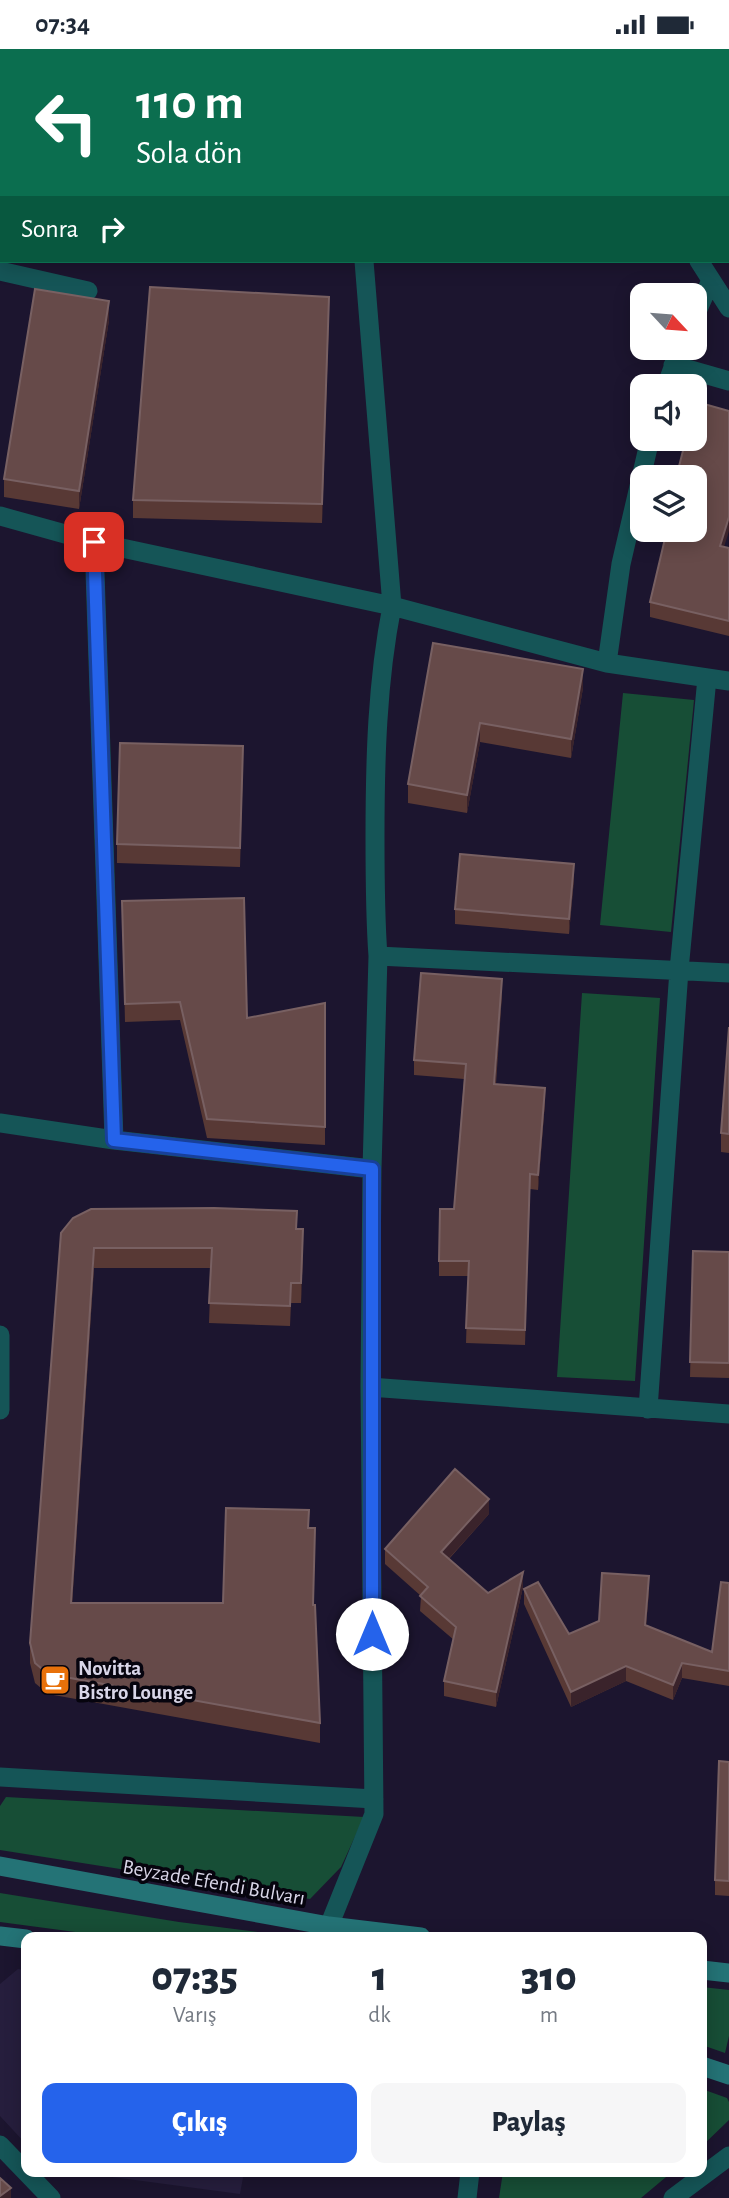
<!DOCTYPE html>
<html lang="tr">
<head>
<meta charset="utf-8">
<style>
	:root { --surface:#fff; --page:#f6f6f7; --text:#1f2937; --muted:#747a83; --accent:#2563eb }
	body { margin:0; font-family:"Alegreya Sans",sans-serif; background:var(--page); color:var(--text); height:100vh; display:flex; flex-direction:column; font-size:26px; white-space:nowrap }
	* { box-sizing:border-box; margin:0 }
	p { font-size:23px; color:var(--muted) }
	.icon { flex:none; width:38px; height:38px; fill:none; stroke:currentColor; stroke-width:2; stroke-linecap:round; stroke-linejoin:round }
	.map { position:relative; flex:1; overflow:hidden }
	.side { position:absolute; left:21px; top:1883px; width:686px; height:245px; display:flex; flex-direction:column; background:var(--surface); border-radius:14px; box-shadow:0 4px 18px #0003 }
	.side>* { flex:none }
	.banner { position:absolute; left:0px; top:0px; width:730px; height:214px; box-shadow:0 4px 18px #0003; background:#0b6e4f; color:#fff; overflow:hidden }
	.needle { width:46px; rotate:116deg }
	.controls { position:absolute; left:630px; top:234px; display:grid; gap:14px }
	.controls a { display:grid; place-items:center; width:77px; height:77px; border-radius:14px; background:var(--surface); box-shadow:0 4px 18px #0003; font-size:35px }
	.pin { position:absolute; display:grid; place-items:center; width:60px; height:60px; color:#fff; margin:-30px; border-radius:14px; box-shadow:0 4px 10px #0006 }
	.me { position:absolute; width:77px; margin:-38px; rotate:0deg; stroke-linejoin:round; filter:drop-shadow(0 0 5px #0008) }
	.turn { display:flex; align-items:center; gap:24px; height:147px; padding:0 21px; font-size:32px }
	.turn .icon { width:91px; height:91px; stroke-width:2.5 }
	.turn b { display:block; font-size:49px; line-height:60px }
	.then { display:flex; align-items:center; height:66px; padding:0 21px; background:#0003; gap:14px; font-size:26px }
	.eta { display:flex; justify-content:space-evenly; align-items:center; height:119px; text-align:center }
	.eta b { font-size:42px; font-weight:800; line-height:49px }
	.button { display:flex; gap:14px; margin-top:auto; padding:14px 21px }
	.button a { flex:1; height:80px; border-radius:14px; background:var(--accent); color:#fff; font-size:28px; font-weight:800; line-height:80px; text-align:center }
	.button a+a { background:var(--page); color:var(--text) }
	.status { display:flex; justify-content:space-between; align-items:center; height:49px; padding:0 35px; background:var(--surface); direction:ltr }
	.status svg { height:19px; fill:currentColor }
	.map>svg:first-child { display:block }
	.built { fill:#261e3d }
	.green { fill:#174e36 }
	.lines { fill:none; stroke-linecap:round; stroke-linejoin:round }
	.minor { stroke:#155557; stroke-width:19 }
	.secondary { stroke:#247376; stroke-width:19 }
	.wall { fill:#583935 }
	.shaded-wall { fill:#3a232b }
	.building { fill:#664a49; stroke:#786062; stroke-width:2 }
	.route-casing { stroke:#184099; stroke-width:18 }
	.route { stroke:#2563eb; stroke-width:12 }
	.labels { text-anchor:middle; stroke-width:7; stroke-linejoin:round; paint-order:stroke }
	.poi-label { font-size:21px; font-weight:bold; fill:#d9d6e8; stroke:#06040e; text-anchor:start }
	.street-label { font-size:21px; fill:#d9d6e8; stroke:#06040e }
</style>
</head>
<body>
<div class="status"><b>07:34</b><svg viewBox="0 0 49 12"><path d="M0 12V9h3v3zM5 12V6h3v6zM10 12V3h3v9zM15 12V0h3v12zM26 1h20v11H26zM47 4h2v5h-2z"/></svg></div>
<div class="map">
<svg width="729" height="2149" viewBox="0 0 729 2149">
	<rect width="100%" height="100%" fill="#1c152f"/>
	<path class="built" d="M 18,1920 L 26,1921 L 26,2095 L 0,2067 L 0,1935 Z
		M 75,2123 L 244,2123 L 240,2145 Z"/>
	<path class="green" d="M 623,644 L 694,651 L 671,883 L 600,876 Z
		M 582,944 L 660,949 L 635,1332 L 557,1328 Z
		M 6,1748 L 364,1768 L 341,1818 L 310,1850 L 0,1801 L 0,1757 Z
		M 0,1844 L 179,1873 L 297,1888 L 113,1888 L 0,1873 Z
		M 702,1938 L 729,1941 L 729,1987 L 725,2004 L 702,1996 Z
		M 702,2040 L 727,2049 L 729,2053 L 729,2071 L 702,2097 Z
		M 503,2123 L 672,2123 L 641,2149 L 499,2149 Z"/>
	<g class="lines">
		<path class="minor" d="M 348,0 L 348,2
			M 622,2 L 625,0
			M 699,212 L 729,259
			M 0,222 L 88,242
			M 695,267 L 711,231
			M 673,316 L 729,332
			M 666,338 L 680,299
			M 0,467 L 94,493 L 392,557 L 607,614 L 729,632
			M 607,614 L 621,515 L 650,390
			M 378,907 L 729,924
			M 0,1074 L 114,1091 L 94,493
			M 114,1091 L 372,1120
			M 0,1286 L 0,1361
			M 370,1338 L 729,1365
			M 648,1360 L 679,921 L 707,629
			M 0,1728 L 374,1750
			M 329,1877 L 374,1765 L 370,1338 L 372,1120 L 378,907 C 375,867 375,828 375,788 C 375,711 377,633 392,557 L 364,212
			M 0,2096 L 51,2149
			M 467,2149 L 470,2123
			M 673,2149 L 729,2107"/>
		<path class="secondary" d="M 0,1817 L 329,1877 L 421,1888
			M 0,1887 L 26,1890
			M 702,1921 L 729,1924
			M 702,2017 L 729,2026"/>
	</g>
	<path class="wall" d="M 329,267 L 322,474 L 133,469 L 133,451 Z
		M 109,271 L 79,460 L 4,448 L 4,430 Z
		M 724,498 L 729,499 L 729,587 L 650,568 L 650,553 Z
		M 433,594 L 583,639 L 571,709 L 480,693 L 467,764 L 408,754 L 408,735 Z
		M 243,716 L 240,818 L 117,814 L 117,795 Z
		M 574,830 L 569,885 L 455,875 L 455,860 Z
		M 122,852 L 247,969 L 325,954 L 325,1096 L 207,1089 L 180,971 L 125,973 Z
		M 502,945 L 496,1035 L 545,1053 L 538,1141 L 530,1140 L 525,1296 L 466,1294 L 468,1227 L 439,1227 L 439,1212 L 454,1160 L 464,1030 L 414,1026 L 414,1011 Z
		M 729,978 L 729,1104 L 721,1103 L 721,1084 Z
		M 297,1180 L 303,1200 L 301,1254 L 291,1254 L 290,1277 L 209,1274 L 211,1219 L 94,1219 L 72,1554 L 223,1554 L 309,1479 L 315,1499 L 313,1556 L 320,1674 L 320,1694 L 48,1645 L 35,1634 L 30,1614 L 30,1594 L 61,1184 Z
		M 693,1202 L 729,1203 L 729,1329 L 690,1328 Z
		M 489,1465 L 449,1510 L 488,1544 L 523,1538 L 496,1658 L 444,1647 L 444,1632 L 454,1591 L 420,1562 L 421,1547 L 385,1515 L 385,1500 Z
		M 729,1534 L 729,1637 L 682,1629 L 673,1651 L 626,1632 L 571,1658 L 524,1555 L 524,1540 L 569,1585 L 599,1572 L 649,1542 L 646,1576 L 712,1603 Z
		M 729,1713 L 729,1847 L 715,1846 L 715,1831 Z"/>
	<path class="shaded-wall" d="M 329,248 L 329,267 L 322,474 L 322,455 Z
		M 109,252 L 109,271 L 79,460 L 79,442 Z
		M 729,468 L 729,482 L 720,511 L 720,497 Z
		M 583,620 L 583,639 L 571,709 L 571,690 Z
		M 480,674 L 480,693 L 467,764 L 467,746 Z
		M 574,815 L 574,830 L 569,885 L 569,870 Z
		M 502,930 L 502,945 L 494,1050 L 494,1035 Z
		M 545,1039 L 545,1053 L 538,1141 L 538,1126 Z
		M 303,1180 L 303,1200 L 301,1254 L 301,1234 Z
		M 94,1199 L 94,1219 L 71,1574 L 71,1554 Z
		M 489,1450 L 489,1465 L 441,1518 L 441,1503 Z
		M 523,1523 L 523,1538 L 496,1658 L 496,1643 Z
		M 649,1527 L 649,1542 L 645,1591 L 645,1576 Z
		M 682,1614 L 682,1629 L 673,1651 L 673,1636 Z
		M 626,1617 L 626,1632 L 571,1658 L 571,1643 Z
		M 11,2139 L 11,2149 L 0,2149 L 0,2147 Z"/>
	<path class="building" d="M 677,0 L 729,0 L 729,180 L 728,181 L 728,2 L 674,2 Z
		M 150,238 L 329,248 L 322,455 L 133,451 Z
		M 35,240 L 109,252 L 79,442 L 4,430 Z
		M 697,353 L 729,362 L 729,468 L 720,497 L 729,499 L 729,572 L 650,553 L 667,481 L 695,481 L 695,429 L 676,429 L 686,390 L 695,390 L 695,360 Z
		M 433,594 L 583,620 L 571,690 L 480,674 L 467,746 L 408,735 Z
		M 120,694 L 243,697 L 240,799 L 117,795 Z
		M 460,805 L 574,815 L 569,870 L 455,860 Z
		M 244,849 L 247,969 L 325,954 L 325,1078 L 207,1070 L 180,953 L 125,955 L 122,852 Z
		M 421,924 L 502,930 L 494,1035 L 545,1039 L 538,1126 L 530,1125 L 525,1281 L 466,1279 L 469,1212 L 439,1212 L 440,1160 L 454,1160 L 466,1015 L 414,1011 Z
		M 729,978 L 729,1085 L 721,1084 Z
		M 214,1159 L 297,1162 L 296,1180 L 303,1180 L 301,1234 L 291,1234 L 290,1257 L 209,1254 L 212,1199 L 94,1199 L 71,1554 L 223,1554 L 226,1459 L 309,1461 L 308,1479 L 315,1479 L 313,1556 L 315,1556 L 320,1674 L 48,1625 L 35,1614 L 30,1594 L 61,1184 L 73,1169 L 91,1160 Z
		M 693,1202 L 729,1203 L 729,1314 L 690,1313 Z
		M 455,1420 L 489,1450 L 441,1503 L 488,1544 L 523,1523 L 496,1643 L 444,1632 L 456,1578 L 420,1547 L 428,1538 L 385,1500 Z
		M 602,1524 L 649,1527 L 645,1576 L 712,1603 L 721,1533 L 729,1534 L 729,1622 L 682,1614 L 673,1636 L 626,1617 L 571,1643 L 524,1540 L 538,1533 L 569,1585 L 599,1572 Z
		M 719,1712 L 729,1713 L 729,1832 L 715,1831 Z
		M 0,2129 L 11,2139 L 0,2147 Z"/>
	<g class="lines">
		<g class="route-casing">
			<path id="route" d="M 94,493 L 114,1091 L 372,1120 L 372,1585"/>
		</g>
		<use href="#route" class="route"/>
	</g>
	<defs>
		<g id="cafe-square" transform="scale(1.575)"><rect x="-9" y="-9" width="18" height="18" rx="4" fill="#e8710a" stroke="#06040e"/><path d="M-5.5-4.5H6V0H3Q3 3.5 0 3.5H-2.5Q-5.5 3.5-5.5 0ZM3-3.2v2h1.7v-2ZM-6 4.5H4V6H-6Z" fill="#fff"/></g>
	</defs>
	<g fill-rule="evenodd">
		<use href="#cafe-square" x="55" y="1631"/>
	</g>
	<g class="labels">
		<g class="poi-label">
			<text x="78" y="1626">Novitta<tspan x="78" dy="24">Bistro Lounge</tspan></text>
		</g>
		<g class="street-label">
			<text transform="translate(214 1833) rotate(10)" y="7">Beyzade Efendi Bulvarı</text>
		</g>
	</g>
</svg>
<div class="controls">
<a><svg class="needle" viewBox="-14 -14 28 28"><path d="M0-13l5 13h-10z" fill="#e53935"/><path d="M0 13l5-13h-10z" fill="#747a83"/></svg></a>
<a><svg class="icon" aria-label="sound" viewBox="0 0 24 24"><path d="M4 9h4l5-4v14l-5-4H4zM17 9q2 3 0 6"/></svg></a>
<a><svg class="icon" aria-label="layers" viewBox="0 0 24 24"><path d="M12 4l9 5-9 5-9-5zM3 14l9 5 9-5"/></svg></a>
</div>
<div class="pin" style="left:94px;top:493px;background:#d93025"><svg class="icon" aria-label="arrive" viewBox="0 0 24 24"><path d="M6 21V4h12l-3 4 3 4H6"/></svg></div>
<svg class="me" style="left:372px;top:1585px" viewBox="-20 -20 40 40"><circle r="19" fill="#fff"/><path d="M0-13L10 11 0 6-10 11z" fill="#2563eb"/></svg>
<div class="banner">
<div class="turn"><svg class="icon" aria-label="left" viewBox="0 0 24 24"><path d="M17 20v-9H6M10 6l-5 5 5 5"/></svg><div><b>110 m</b>Sola dön</div></div>
<div class="then">Sonra<svg class="icon" aria-label="right" viewBox="0 0 24 24"><path d="M7 20v-9h11M14 6l5 5-5 5"/></svg></div>
</div>
<section class="side">
<div class="eta">
<div><b>07:35</b><p>Varış</p></div>
<div><b>1</b><p>dk</p></div>
<div><b>310</b><p>m</p></div>
</div>
<div class="button"><a>Çıkış</a><a>Paylaş</a></div>
</section>
</div>
</body>
</html>
